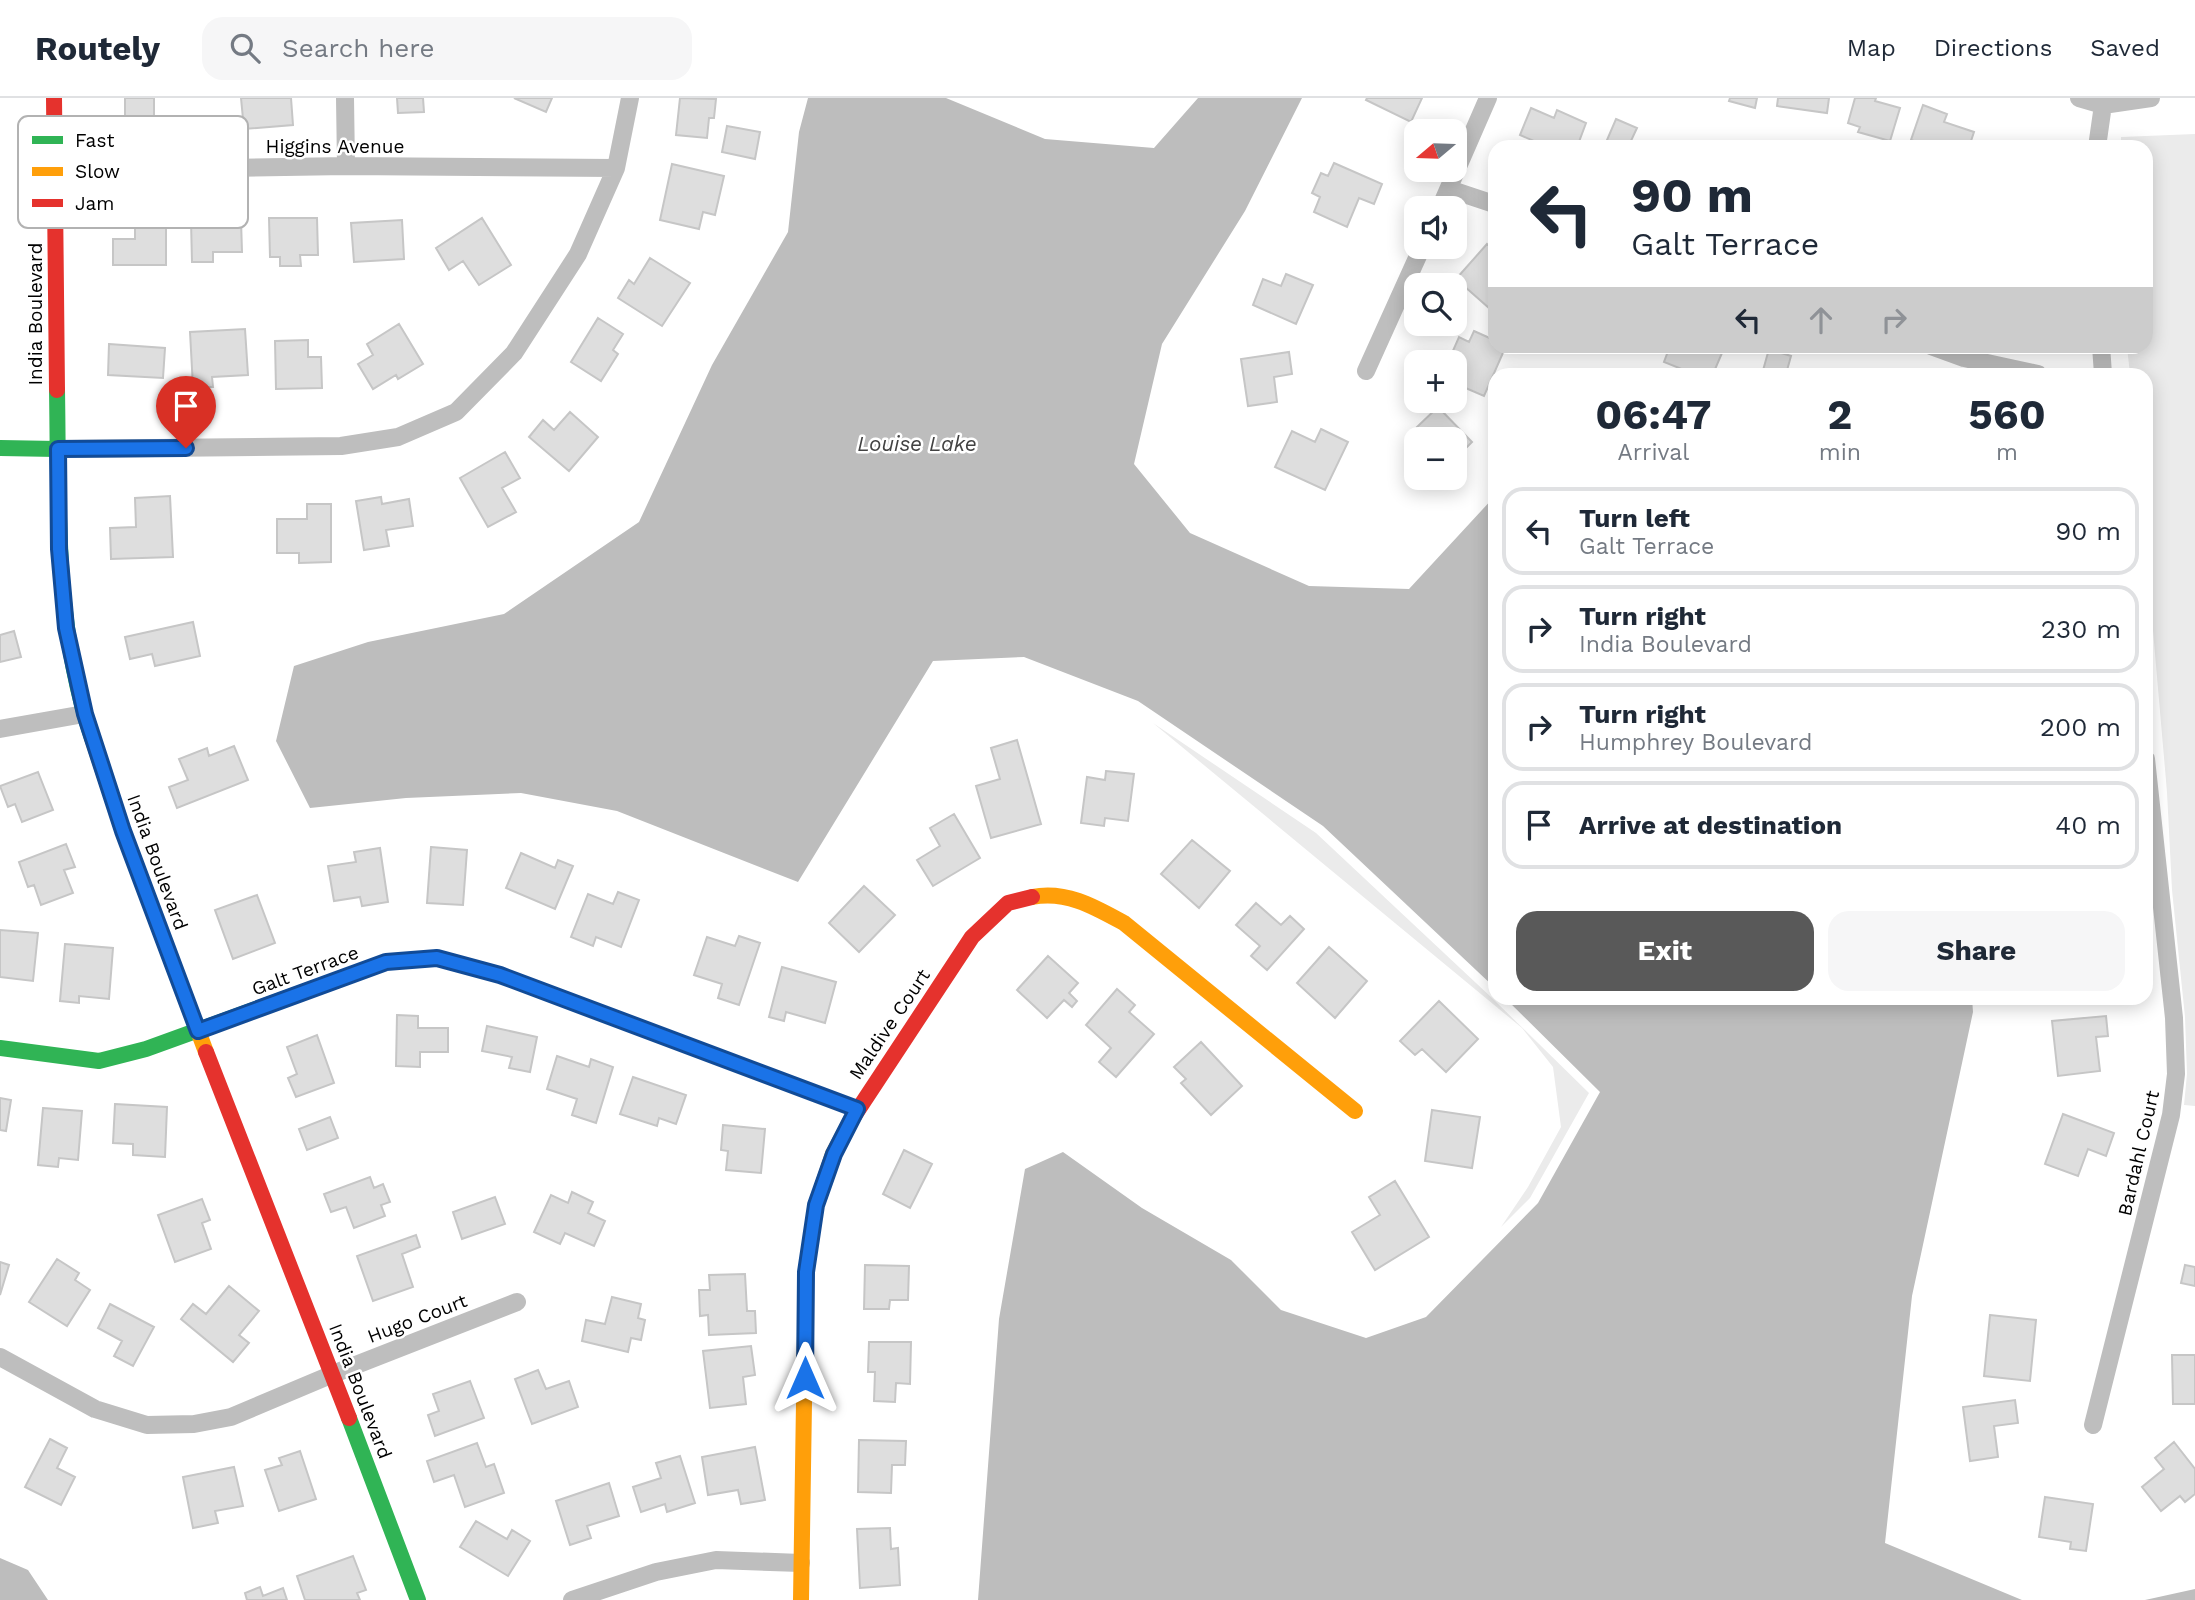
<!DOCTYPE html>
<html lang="en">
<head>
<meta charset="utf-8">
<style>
	:root { --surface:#fff; --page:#f6f6f7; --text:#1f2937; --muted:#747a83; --line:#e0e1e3; --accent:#595959 }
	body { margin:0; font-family:"Work Sans",sans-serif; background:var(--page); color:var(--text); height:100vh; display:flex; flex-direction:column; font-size:26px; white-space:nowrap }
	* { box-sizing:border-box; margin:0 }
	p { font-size:23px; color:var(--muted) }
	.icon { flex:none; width:38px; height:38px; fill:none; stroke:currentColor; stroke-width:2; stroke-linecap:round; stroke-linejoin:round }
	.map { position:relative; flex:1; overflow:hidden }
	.details { position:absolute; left:1488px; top:270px; width:665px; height:637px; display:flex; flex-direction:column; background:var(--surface); border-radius:21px; box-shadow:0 4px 18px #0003 }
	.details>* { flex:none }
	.guide { position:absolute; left:1488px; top:42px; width:665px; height:214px; border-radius:21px; box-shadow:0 4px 18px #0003; background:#fff; color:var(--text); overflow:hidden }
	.needle { width:46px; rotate:251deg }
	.buttons { position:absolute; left:1404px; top:21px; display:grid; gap:14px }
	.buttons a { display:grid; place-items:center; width:63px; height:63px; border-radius:14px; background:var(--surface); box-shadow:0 4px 18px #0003; font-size:35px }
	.pin { position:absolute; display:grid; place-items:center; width:60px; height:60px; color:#fff; margin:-72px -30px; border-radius:50% 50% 50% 0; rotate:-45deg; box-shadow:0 0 7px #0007 }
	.pin .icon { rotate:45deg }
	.me { position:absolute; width:77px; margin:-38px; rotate:0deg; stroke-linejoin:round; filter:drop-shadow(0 0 5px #0008) }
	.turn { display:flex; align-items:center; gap:24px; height:147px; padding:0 28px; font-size:32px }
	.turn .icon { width:91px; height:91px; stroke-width:2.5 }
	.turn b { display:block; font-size:49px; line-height:60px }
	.lanes { display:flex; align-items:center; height:66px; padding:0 28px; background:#0003; justify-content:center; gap:35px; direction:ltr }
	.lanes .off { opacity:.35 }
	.eta { display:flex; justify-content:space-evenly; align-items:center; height:119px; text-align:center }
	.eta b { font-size:42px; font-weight:700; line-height:49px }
	.action { display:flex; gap:14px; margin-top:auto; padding:14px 28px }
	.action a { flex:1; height:80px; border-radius:21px; background:var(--accent); color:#fff; font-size:28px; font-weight:700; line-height:80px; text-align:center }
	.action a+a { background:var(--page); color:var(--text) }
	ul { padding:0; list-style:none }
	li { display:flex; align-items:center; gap:21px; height:88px; margin:0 14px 10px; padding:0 14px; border:4px solid var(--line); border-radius:21px }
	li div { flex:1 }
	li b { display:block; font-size:26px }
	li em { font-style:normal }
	header { display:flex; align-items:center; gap:42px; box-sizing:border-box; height:98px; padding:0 35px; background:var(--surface); border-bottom:2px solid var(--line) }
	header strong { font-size:33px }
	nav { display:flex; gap:38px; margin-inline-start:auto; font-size:24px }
	.search { width:490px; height:63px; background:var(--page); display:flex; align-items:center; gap:18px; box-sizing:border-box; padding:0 24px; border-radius:21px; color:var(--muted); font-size:26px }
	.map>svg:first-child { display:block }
	.green { fill:#ebebeb }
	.water { fill:#bdbdbd }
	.building { fill:#dedede; stroke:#c6c6c6; stroke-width:2 }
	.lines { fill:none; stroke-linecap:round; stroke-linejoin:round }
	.street { stroke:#bebebe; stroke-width:18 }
	.fast { stroke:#30b455; stroke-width:16 }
	.slow { stroke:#ff9f0a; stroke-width:16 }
	.jam { stroke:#e5322d; stroke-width:16 }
	.route-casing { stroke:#114b97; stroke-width:18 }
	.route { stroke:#1a73e8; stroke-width:12 }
	.labels { text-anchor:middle; stroke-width:5; stroke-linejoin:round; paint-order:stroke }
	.street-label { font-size:19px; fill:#000; stroke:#fff }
	.water-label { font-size:21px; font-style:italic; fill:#424242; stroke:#fff }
	.key { fill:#fff; stroke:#b2b2b2; stroke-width:2 }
	.key-label { font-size:19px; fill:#000 }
</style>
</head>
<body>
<header>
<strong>Routely</strong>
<div class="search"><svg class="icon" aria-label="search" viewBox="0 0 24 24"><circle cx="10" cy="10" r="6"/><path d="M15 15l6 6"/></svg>Search here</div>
<nav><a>Map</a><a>Directions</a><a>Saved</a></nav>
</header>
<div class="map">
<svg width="2195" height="1502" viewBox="0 0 2195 1502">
	<rect width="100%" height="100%" fill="#fff"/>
	<path class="green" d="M 2195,36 L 2195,1008 L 2184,1007 L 2187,976 L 2185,919 L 2172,792 L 2167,694 L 2146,452 L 2146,276 L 2130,276 L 2127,249 L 2146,248 L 2146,49 L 2121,49 L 2121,39 Z
		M 1153,625 L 1316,735 L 1492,900 L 1589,995 L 1530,1100 L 1501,1129 L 1528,1089 L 1561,1029 L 1553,969 L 1522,930 Z"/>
	<path class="water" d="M 808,0 L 946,0 L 1045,41 L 1154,50 L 1198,0 L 1302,0 L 1245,113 L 1162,246 L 1134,366 L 1190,435 L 1309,488 L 1409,491 L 1494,399 L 1494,889 L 1323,728 L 1138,603 L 1024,559 L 933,563 L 798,784 L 617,713 L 521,695 L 406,700 L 310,710 L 276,643 L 294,568 L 368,544 L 504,516 L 639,424 L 712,267 L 788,134 L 799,34 Z
		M 1505,900 L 1972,900 L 1973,914 L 1912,1198 L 1885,1445 L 2022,1502 L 978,1502 L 999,1221 L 1025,1071 L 1063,1054 L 1142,1110 L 1231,1162 L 1281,1212 L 1366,1240 L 1426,1219 L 1538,1105 L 1600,994 Z
		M 0,1460 L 28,1472 L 48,1502 L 0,1502 Z
		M 2195,1491 L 2195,1502 L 2145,1502 Z"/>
	<path class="building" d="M 125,0 L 154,0 L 154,19 L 125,18 Z
		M 241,0 L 291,0 L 293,27 L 244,31 Z
		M 397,0 L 423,0 L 424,14 L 398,15 Z
		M 514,0 L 552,0 L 546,14 Z
		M 680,0 L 716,1 L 714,20 L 709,20 L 707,40 L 676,37 Z
		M 1367,0 L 1422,0 L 1411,24 L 1366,2 Z
		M 1730,0 L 1757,0 L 1755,10 L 1729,3 Z
		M 1778,0 L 1829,0 L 1827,15 L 1777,8 Z
		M 1855,0 L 1876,0 L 1875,3 L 1900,10 L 1890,43 L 1858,34 L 1860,29 L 1848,25 Z
		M 1923,7 L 1947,16 L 1944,24 L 1974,34 L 1969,49 L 1930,49 L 1911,42 Z
		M 1531,10 L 1554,20 L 1557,12 L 1586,25 L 1577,49 L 1548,49 L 1520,37 Z
		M 1616,21 L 1637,30 L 1629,47 L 1634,49 L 1604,49 Z
		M 727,28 L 760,34 L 755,61 L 722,54 Z
		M 2041,46 L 2041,49 L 2002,49 L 2002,47 Z
		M 1334,65 L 1382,86 L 1374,106 L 1359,100 L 1347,129 L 1314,114 L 1320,99 L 1312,95 L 1321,75 L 1328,78 Z
		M 672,66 L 724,78 L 715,117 L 703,114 L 699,131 L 660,122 Z
		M 269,120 L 317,120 L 318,157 L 300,157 L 301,168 L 280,168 L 280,159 L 270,159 Z
		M 482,120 L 511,167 L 479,187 L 463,163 L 449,172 L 436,150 Z
		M 241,122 L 242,154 L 213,154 L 213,164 L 192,164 L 191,123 Z
		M 402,122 L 404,161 L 354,164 L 351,125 Z
		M 135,128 L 166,128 L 166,167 L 113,167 L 113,141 L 135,141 Z
		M 1487,146 L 1494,152 L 1494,204 L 1489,210 L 1456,181 Z
		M 650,160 L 690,185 L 662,228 L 618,200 L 629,182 L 634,186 Z
		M 1286,176 L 1313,187 L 1296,226 L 1253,207 L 1263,181 L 1281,188 Z
		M 598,220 L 623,236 L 613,252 L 618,256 L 601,283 L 571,264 Z
		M 399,226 L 423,266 L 398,281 L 396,277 L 373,291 L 358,266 L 373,257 L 367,246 Z
		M 245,231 L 248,277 L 212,279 L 213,289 L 193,289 L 190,234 Z
		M 1474,233 L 1494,242 L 1494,248 L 1506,248 L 1484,298 L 1454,285 L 1454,264 L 1448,264 L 1459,239 L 1469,244 Z
		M 308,242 L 308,259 L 321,259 L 322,290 L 276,291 L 275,243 Z
		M 109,246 L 165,250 L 163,280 L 108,277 Z
		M 1670,248 L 1725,248 L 1713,276 L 1694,276 L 1664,264 Z
		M 1769,251 L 1791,258 L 1786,276 L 1789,276 L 1762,276 Z
		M 1289,254 L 1292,276 L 1274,279 L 1277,304 L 1248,308 L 1241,261 Z
		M 1438,309 L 1472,344 L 1454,362 L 1454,341 L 1421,341 L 1425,337 L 1417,329 Z
		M 570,314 L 598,339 L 569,373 L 529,339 L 543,322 L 554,332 Z
		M 1321,331 L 1348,344 L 1325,392 L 1275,369 L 1292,333 L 1315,344 Z
		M 1416,346 L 1416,365 L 1406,356 Z
		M 505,354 L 520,380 L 502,390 L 516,414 L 488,429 L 460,380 Z
		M 170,398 L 173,459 L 111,461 L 110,430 L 136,429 L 135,400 Z
		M 381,399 L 382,406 L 409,401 L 413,428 L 386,432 L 389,448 L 364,452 L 356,403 Z
		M 307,406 L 331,406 L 331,464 L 299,465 L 299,455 L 277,455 L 277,421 L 307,421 Z
		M 193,524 L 200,558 L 155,568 L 152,556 L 130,561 L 125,539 Z
		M 14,533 L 21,559 L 0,564 L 0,537 Z
		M 1017,642 L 1041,726 L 991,740 L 976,688 L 1000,681 L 991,650 Z
		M 234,648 L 248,682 L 177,710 L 169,689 L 188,682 L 179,661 L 207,650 L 209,658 Z
		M 1106,673 L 1134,676 L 1128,723 L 1105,720 L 1104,728 L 1081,725 L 1087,679 L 1105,682 Z
		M 38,674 L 53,712 L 22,724 L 15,706 L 8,709 L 0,688 Z
		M 954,716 L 980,760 L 933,788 L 917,762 L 940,748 L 930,730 Z
		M 1192,742 L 1230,773 L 1199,810 L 1161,776 Z
		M 66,746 L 75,769 L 64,772 L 73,795 L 41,807 L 34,787 L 28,789 L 19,764 Z
		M 431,749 L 467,752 L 463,807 L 427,805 Z
		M 380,750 L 388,804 L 362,808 L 360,799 L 334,803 L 328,768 L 356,764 L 354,754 Z
		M 521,755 L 555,770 L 558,762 L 573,768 L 555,811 L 506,790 Z
		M 864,788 L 895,817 L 859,854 L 829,825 Z
		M 618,794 L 639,802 L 621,849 L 596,839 L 593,848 L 571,839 L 588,796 L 613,806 Z
		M 257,797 L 275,845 L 233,861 L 215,812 Z
		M 1256,805 L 1281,827 L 1290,818 L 1304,831 L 1267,872 L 1251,858 L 1260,848 L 1236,827 Z
		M 0,832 L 38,835 L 33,883 L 0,879 Z
		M 739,838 L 760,845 L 739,907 L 718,900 L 722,886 L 694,877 L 707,839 L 735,848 Z
		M 65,846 L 113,850 L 109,901 L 79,898 L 79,905 L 60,903 Z
		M 1329,849 L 1367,883 L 1335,920 L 1297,885 Z
		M 1048,858 L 1078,885 L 1069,895 L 1077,903 L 1072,909 L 1064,902 L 1047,920 L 1017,892 Z
		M 782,869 L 836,884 L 825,925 L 786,914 L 784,923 L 769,919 Z
		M 1117,891 L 1135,907 L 1129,914 L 1154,936 L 1116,979 L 1099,964 L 1111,950 L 1086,927 Z
		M 1439,903 L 1478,941 L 1446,974 L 1422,951 L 1415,957 L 1400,943 Z
		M 397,917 L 418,918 L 418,930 L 448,930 L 448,954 L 420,954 L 420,969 L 396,968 Z
		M 2106,918 L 2108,938 L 2096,939 L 2100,973 L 2058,978 L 2052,923 Z
		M 487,928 L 537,939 L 530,974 L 509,970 L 512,959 L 482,953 Z
		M 317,937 L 334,985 L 296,999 L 288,980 L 297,976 L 287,949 Z
		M 1201,944 L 1242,988 L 1211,1017 L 1181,985 L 1186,981 L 1174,969 Z
		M 557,958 L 589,969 L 591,961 L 613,969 L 596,1025 L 572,1017 L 577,1001 L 547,991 Z
		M 633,979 L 686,997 L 676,1026 L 659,1020 L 657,1028 L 620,1016 Z
		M 0,1000 L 11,1002 L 6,1033 L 0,1032 Z
		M 115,1006 L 167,1009 L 165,1059 L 133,1057 L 133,1046 L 113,1045 Z
		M 43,1010 L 82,1013 L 78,1062 L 59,1060 L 58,1069 L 38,1067 Z
		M 1432,1012 L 1480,1019 L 1472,1070 L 1425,1063 Z
		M 2063,1016 L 2114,1035 L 2106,1058 L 2088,1051 L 2078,1078 L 2045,1066 Z
		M 330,1019 L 338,1040 L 307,1052 L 299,1031 Z
		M 723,1027 L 765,1031 L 761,1075 L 726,1072 L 728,1053 L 721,1052 Z
		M 904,1052 L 932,1066 L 910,1110 L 883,1096 Z
		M 370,1079 L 374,1090 L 383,1086 L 390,1104 L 381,1107 L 385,1118 L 354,1130 L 346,1109 L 331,1114 L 324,1096 Z
		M 1395,1083 L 1429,1139 L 1375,1172 L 1352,1134 L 1380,1117 L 1369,1099 Z
		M 572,1094 L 593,1104 L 588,1115 L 605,1123 L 594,1148 L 565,1135 L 560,1146 L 534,1134 L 551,1097 L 568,1105 Z
		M 495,1099 L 505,1126 L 462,1141 L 453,1114 Z
		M 202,1101 L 210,1122 L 202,1125 L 211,1151 L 175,1164 L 158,1117 Z
		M 416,1137 L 420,1149 L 402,1156 L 413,1189 L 373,1203 L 357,1158 Z
		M 57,1161 L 79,1175 L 75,1182 L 90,1192 L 67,1228 L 29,1204 Z
		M 0,1164 L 9,1167 L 0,1197 Z
		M 865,1167 L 909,1168 L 908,1202 L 890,1202 L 889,1211 L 864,1211 Z
		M 2185,1167 L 2195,1169 L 2195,1188 L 2181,1185 Z
		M 745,1176 L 747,1213 L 755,1213 L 756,1235 L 709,1237 L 708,1217 L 700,1218 L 699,1192 L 710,1192 L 709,1177 Z
		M 229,1188 L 259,1213 L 239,1237 L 249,1245 L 233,1264 L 181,1221 L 193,1206 L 206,1216 Z
		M 612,1199 L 641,1206 L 638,1220 L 645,1222 L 641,1242 L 631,1240 L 628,1254 L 582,1243 L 586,1222 L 605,1226 Z
		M 110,1206 L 154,1229 L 133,1268 L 114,1258 L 122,1243 L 98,1230 Z
		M 1990,1217 L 2036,1222 L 2030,1283 L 1984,1278 Z
		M 869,1244 L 911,1244 L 910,1286 L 896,1285 L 895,1304 L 874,1303 L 875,1274 L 868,1274 Z
		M 751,1248 L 755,1277 L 743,1279 L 746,1306 L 710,1310 L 703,1253 Z
		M 2172,1257 L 2195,1257 L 2195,1306 L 2173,1306 Z
		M 538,1272 L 546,1291 L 569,1283 L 578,1309 L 532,1326 L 515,1281 Z
		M 470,1283 L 484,1320 L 435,1338 L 428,1317 L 439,1313 L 433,1296 Z
		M 2015,1302 L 2018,1325 L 1994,1328 L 1998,1359 L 1970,1363 L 1963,1309 Z
		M 50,1341 L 67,1350 L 57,1370 L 75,1379 L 61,1407 L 25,1389 Z
		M 859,1342 L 906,1343 L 905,1367 L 892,1367 L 891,1395 L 858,1394 Z
		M 2174,1344 L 2195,1371 L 2195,1396 L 2185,1404 L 2180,1398 L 2161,1413 L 2142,1389 L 2164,1371 L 2155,1360 Z
		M 477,1345 L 486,1369 L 494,1366 L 504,1395 L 465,1409 L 454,1377 L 434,1384 L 427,1363 Z
		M 755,1349 L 765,1402 L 741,1406 L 738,1392 L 708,1397 L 702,1359 Z
		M 300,1353 L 316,1401 L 279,1413 L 265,1372 L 282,1367 L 279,1360 Z
		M 680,1358 L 695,1405 L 667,1414 L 665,1406 L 641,1414 L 633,1389 L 661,1380 L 656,1365 Z
		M 234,1369 L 243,1408 L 215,1413 L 218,1425 L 193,1430 L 183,1379 Z
		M 609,1385 L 619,1418 L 587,1428 L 591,1440 L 570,1447 L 556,1403 Z
		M 2045,1399 L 2093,1406 L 2086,1453 L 2070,1451 L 2071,1444 L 2039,1439 Z
		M 476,1423 L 507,1441 L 512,1432 L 530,1443 L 508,1478 L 460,1449 Z
		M 890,1430 L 891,1451 L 898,1450 L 900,1487 L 860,1490 L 857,1431 Z
		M 353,1458 L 366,1492 L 357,1495 L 360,1502 L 305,1502 L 297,1478 Z
		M 260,1489 L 263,1498 L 283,1490 L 287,1502 L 247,1502 L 245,1495 Z"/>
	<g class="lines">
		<path class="street" d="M 345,0 L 346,68
			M 2079,0 L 2103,7 L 2151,0
			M 2097,49 L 2103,7
			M 55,73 L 346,68 L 616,70
			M 1449,91 L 1494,106
			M 1440,110 L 1488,0
			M 1931,248 L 1964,260 L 2038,276
			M 2101,248 L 2103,276
			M 1366,273 L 1422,149
			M 57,351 L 341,348 L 398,339 L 456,314 L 514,255 L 578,156 L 616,70 L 630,0
			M 0,631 L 84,616
			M 0,1259 L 95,1311 L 147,1327 L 194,1326 L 231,1319 L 333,1276 L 517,1204
			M 2093,1327 L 2171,1017 L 2176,976 L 2174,920 L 2146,661
			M 572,1502 L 656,1474 L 716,1462 L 801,1465"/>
		<path class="fast" d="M 57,292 C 59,409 54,527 92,640
			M 0,350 L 57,351
			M 0,950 L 99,963 L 146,951 L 386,864 L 437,860 L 463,867
			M 349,1320 L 418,1502"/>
		<path class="slow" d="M 92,640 L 123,733 L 206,954
			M 1032,799 C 1066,792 1095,809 1124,825 L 1355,1013
			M 801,1502 L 806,1173 L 816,1107 L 833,1056 L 850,1024"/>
		<path class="jam" d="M 54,0 L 57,292
			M 463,867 L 500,877 L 857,1011
			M 206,954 L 349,1320
			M 850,1024 L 972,839 L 1008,805 L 1032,799"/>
	</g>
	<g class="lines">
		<g class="route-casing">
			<path id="route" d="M 186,350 L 58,351 L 59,451 L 66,530 L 85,616 L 123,733 L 198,933 L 386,864 L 437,860 L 500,877 L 857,1011 L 834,1056 L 816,1107 L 806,1174 L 805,1280"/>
		</g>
		<use href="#route" class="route"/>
	</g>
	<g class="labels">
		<g class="street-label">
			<text x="335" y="55">Higgins Avenue</text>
			<text transform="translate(35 216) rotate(-90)" y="7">India Boulevard</text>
			<text transform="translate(158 764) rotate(70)" y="7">India Boulevard</text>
			<text transform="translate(305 872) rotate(-20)" y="7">Galt Terrace</text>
			<text transform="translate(889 926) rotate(-56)" y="7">Maldive Court</text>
			<text transform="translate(2138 1055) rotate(-77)" y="7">Bardahl Court</text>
			<text transform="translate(417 1220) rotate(-21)" y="7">Hugo Court</text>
			<text transform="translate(361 1293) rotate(69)" y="7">India Boulevard</text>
		</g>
		<g class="water-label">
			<text x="917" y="353">Louise Lake</text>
		</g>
	</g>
	<rect x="18" y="18" width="230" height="112" rx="10" class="key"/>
	<rect x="32" y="38" width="31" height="8" fill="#30b455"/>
	<rect x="32" y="69" width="31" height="9" fill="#ff9f0a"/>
	<rect x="32" y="101" width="31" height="8" fill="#e5322d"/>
	<g class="key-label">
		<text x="75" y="49">Fast</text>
		<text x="75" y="80">Slow</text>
		<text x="75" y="112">Jam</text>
	</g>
</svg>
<div class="buttons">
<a><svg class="needle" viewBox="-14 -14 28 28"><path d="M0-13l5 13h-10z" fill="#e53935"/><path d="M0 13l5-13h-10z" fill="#747a83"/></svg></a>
<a><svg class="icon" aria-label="sound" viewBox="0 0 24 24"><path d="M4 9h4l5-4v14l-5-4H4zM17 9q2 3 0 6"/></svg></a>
<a><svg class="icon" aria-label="search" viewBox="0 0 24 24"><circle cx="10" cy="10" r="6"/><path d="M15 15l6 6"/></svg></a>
<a>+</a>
<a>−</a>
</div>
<div class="pin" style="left:186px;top:350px;background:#d93025"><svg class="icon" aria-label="arrive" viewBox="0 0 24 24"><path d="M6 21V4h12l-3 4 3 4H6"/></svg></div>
<svg class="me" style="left:805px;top:1280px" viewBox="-20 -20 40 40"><path d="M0-17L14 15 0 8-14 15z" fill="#1a73e8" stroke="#fff" stroke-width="4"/></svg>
<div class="guide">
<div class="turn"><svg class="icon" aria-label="left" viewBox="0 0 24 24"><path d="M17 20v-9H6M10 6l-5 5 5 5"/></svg><div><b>90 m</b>Galt Terrace</div></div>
<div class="lanes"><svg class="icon" aria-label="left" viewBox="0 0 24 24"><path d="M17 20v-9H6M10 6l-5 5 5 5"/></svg><svg class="icon off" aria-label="ahead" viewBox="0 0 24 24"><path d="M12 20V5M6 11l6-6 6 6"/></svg><svg class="icon off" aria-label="right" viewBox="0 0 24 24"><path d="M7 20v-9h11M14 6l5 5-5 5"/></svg></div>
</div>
<section class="details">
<div class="eta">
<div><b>06:47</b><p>Arrival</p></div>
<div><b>2</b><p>min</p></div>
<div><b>560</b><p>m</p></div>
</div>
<ul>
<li><svg class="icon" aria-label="left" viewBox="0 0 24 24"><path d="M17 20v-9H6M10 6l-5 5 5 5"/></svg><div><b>Turn left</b><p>Galt Terrace</p></div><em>90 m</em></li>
<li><svg class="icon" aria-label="right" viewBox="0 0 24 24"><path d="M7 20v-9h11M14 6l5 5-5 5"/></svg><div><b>Turn right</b><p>India Boulevard</p></div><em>230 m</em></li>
<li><svg class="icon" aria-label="right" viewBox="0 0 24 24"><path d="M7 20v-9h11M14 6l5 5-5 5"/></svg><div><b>Turn right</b><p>Humphrey Boulevard</p></div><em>200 m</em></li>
<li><svg class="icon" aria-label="arrive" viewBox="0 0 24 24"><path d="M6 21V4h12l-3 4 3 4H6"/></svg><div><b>Arrive at destination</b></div><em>40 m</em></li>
</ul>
<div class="action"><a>Exit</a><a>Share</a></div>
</section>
</div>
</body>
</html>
